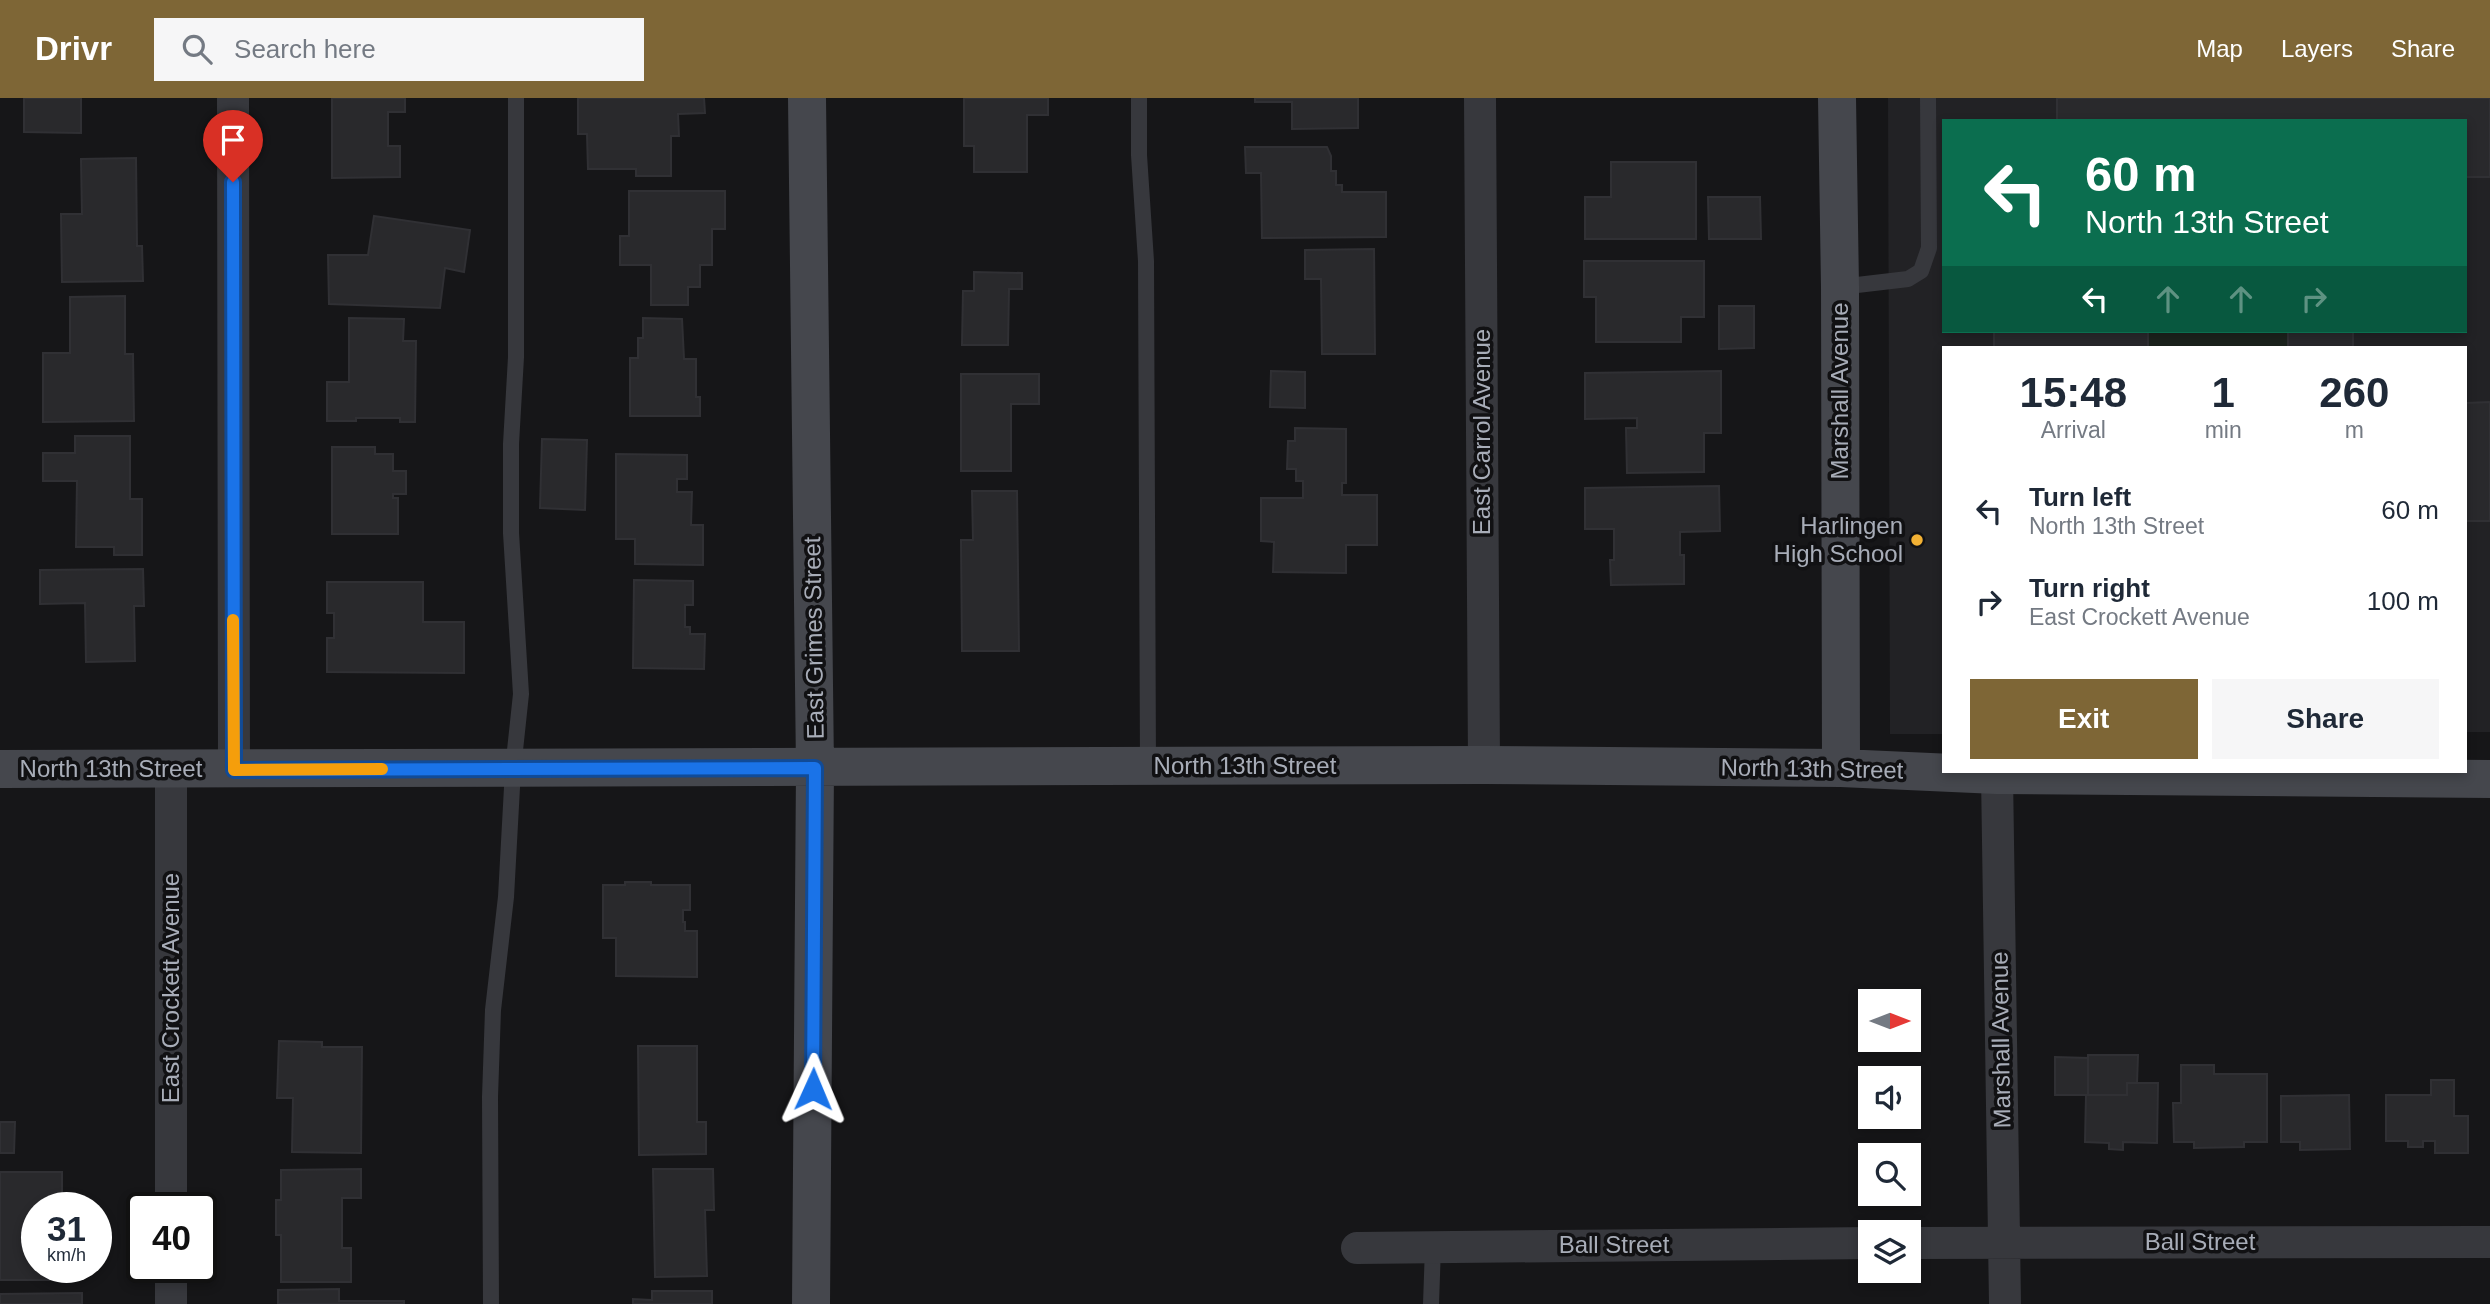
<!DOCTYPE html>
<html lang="en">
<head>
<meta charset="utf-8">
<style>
	:root { --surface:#fff; --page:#f6f6f7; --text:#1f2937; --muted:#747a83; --accent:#7e6636 }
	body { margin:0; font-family:Arial,sans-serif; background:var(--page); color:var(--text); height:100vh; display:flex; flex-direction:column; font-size:26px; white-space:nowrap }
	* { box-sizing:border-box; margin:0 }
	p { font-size:23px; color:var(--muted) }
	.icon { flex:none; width:38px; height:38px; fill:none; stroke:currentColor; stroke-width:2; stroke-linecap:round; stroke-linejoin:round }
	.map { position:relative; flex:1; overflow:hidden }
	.panel { position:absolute; left:1942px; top:248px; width:525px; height:427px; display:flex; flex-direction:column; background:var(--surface); border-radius:0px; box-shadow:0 4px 10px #0003 }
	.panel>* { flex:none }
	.guide { position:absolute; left:1942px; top:21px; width:525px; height:214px; border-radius:0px; box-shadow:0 4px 10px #0003; background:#0b6e4f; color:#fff; overflow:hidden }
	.needle { width:46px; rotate:90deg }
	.fabs { position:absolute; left:1858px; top:891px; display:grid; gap:14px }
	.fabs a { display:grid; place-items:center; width:63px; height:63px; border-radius:0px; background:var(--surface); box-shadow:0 4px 10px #0003; font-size:35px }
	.speed { position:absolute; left:21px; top:1094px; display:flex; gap:14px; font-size:35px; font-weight:700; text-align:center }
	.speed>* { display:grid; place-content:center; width:91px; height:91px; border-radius:50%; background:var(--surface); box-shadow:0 4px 10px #0003; line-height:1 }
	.speed small { font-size:18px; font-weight:400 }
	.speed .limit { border:4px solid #111; border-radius:10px; background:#fff; color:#111 }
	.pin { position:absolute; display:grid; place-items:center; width:60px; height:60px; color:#fff; margin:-72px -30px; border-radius:50% 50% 50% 0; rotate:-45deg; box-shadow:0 0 7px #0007 }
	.pin .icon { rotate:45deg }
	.me { position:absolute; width:77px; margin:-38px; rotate:1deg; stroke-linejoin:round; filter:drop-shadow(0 0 5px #0008) }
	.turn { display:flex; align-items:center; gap:24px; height:147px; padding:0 28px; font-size:32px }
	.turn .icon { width:91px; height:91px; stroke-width:2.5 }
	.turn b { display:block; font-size:49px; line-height:60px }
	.lanes { display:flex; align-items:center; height:66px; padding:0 28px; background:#0003; justify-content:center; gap:35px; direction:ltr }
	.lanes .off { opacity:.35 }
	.eta { display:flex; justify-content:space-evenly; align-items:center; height:119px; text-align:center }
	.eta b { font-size:42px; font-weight:700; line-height:49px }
	.cta { display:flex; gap:14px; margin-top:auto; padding:14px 28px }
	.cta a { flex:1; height:80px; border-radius:0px; background:var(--accent); color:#fff; font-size:28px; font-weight:700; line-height:80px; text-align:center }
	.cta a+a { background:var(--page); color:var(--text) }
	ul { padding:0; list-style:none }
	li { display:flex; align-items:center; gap:21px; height:91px; padding:0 28px }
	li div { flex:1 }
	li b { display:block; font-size:26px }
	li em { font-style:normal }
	header { display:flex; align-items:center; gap:42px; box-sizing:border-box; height:98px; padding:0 35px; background:var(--accent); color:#fff }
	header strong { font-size:33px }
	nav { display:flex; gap:38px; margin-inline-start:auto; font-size:24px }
	.search { width:490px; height:63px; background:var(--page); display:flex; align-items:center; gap:18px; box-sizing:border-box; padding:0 24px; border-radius:0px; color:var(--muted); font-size:26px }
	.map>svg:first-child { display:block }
	.built { fill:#222225; fill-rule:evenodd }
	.green { fill:#1c231d }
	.building { fill:#29292c; stroke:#303034; stroke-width:2 }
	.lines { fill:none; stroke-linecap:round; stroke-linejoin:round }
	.lane { stroke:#37383d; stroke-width:16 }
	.street { stroke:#37383d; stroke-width:32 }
	.secondary { stroke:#45474d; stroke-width:38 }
	.route-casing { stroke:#114b97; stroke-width:18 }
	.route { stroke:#1a73e8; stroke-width:12 }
	.slow { stroke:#f59e0b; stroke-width:12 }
	.poi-dot { fill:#f2b134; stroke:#111113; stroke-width:2.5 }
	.labels { text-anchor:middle; stroke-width:7; stroke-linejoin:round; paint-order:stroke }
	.street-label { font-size:24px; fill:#a8adb8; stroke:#111113 }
	.poi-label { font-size:24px; fill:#a8adb8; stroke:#111113; text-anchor:end }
</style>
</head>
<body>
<header>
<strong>Drivr</strong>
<div class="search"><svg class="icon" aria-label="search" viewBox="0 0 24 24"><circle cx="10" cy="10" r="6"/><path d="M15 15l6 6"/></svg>Search here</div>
<nav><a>Map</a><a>Layers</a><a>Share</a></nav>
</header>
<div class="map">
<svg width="2490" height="1206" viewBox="0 0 2490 1206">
	<rect width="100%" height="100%" fill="#161618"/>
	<path class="built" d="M 1888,0 L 2490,0 L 2490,634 L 2466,634 L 2466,250 L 1944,250 L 1944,636 L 1890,636 ZM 1944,23 L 2466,23 L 2466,233 L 1944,233 Z"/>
	<path class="green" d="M 2148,233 L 2288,233 L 2288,250 L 2148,250 Z"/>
	<path class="building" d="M 24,0 L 81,0 L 81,35 L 24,34 Z
		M 332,0 L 405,0 L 405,14 L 388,14 L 388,48 L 400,48 L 400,79 L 332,80 Z
		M 578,0 L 704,0 L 705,15 L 678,16 L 679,38 L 671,38 L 671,78 L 636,78 L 636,71 L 588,71 L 587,36 L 578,36 Z
		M 964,0 L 1048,0 L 1048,17 L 1027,17 L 1027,74 L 974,74 L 974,48 L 964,48 Z
		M 1255,0 L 1358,0 L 1358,30 L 1292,31 L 1292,4 L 1255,4 Z
		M 2057,0 L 2490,0 L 2490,79 L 2466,79 L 2466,23 L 2057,23 Z
		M 1245,49 L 1327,49 L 1331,58 L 1331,73 L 1336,73 L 1336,87 L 1342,87 L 1342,94 L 1386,94 L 1386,139 L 1262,140 L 1261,75 L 1246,75 Z
		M 136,60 L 137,148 L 142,148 L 143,183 L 62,184 L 61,116 L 82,116 L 81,61 Z
		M 1611,64 L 1696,64 L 1696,141 L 1585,141 L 1585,99 L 1611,99 Z
		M 629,93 L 725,93 L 725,131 L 712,131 L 712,167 L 700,167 L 700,189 L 688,189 L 688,207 L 651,207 L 651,167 L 620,167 L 620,138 L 629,138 Z
		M 1708,99 L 1760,99 L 1761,141 L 1709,141 Z
		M 374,118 L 470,132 L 464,174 L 445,170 L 440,210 L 329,206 L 328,157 L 368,157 Z
		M 1374,151 L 1375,256 L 1322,256 L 1321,181 L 1305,181 L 1305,152 Z
		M 1584,163 L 1704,163 L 1704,219 L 1681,219 L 1681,244 L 1596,244 L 1596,199 L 1584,199 Z
		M 974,174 L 1022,175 L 1022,191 L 1009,191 L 1008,247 L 962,247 L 963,193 L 974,193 Z
		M 125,198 L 125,256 L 133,256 L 134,323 L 43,324 L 43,255 L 70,255 L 70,199 Z
		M 1719,208 L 1754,208 L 1754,250 L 1719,251 Z
		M 349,220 L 404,221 L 403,243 L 416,243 L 415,324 L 400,324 L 400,320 L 356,320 L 356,323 L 327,323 L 327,284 L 349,284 Z
		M 643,220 L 682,221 L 684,261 L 696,261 L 696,299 L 700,299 L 700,318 L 630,318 L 630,260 L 638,260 L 638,240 L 643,240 Z
		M 1994,233 L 2148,233 L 2148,250 L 1994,250 Z
		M 2288,233 L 2353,233 L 2353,250 L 2288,250 Z
		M 1271,273 L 1305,274 L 1305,310 L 1270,309 Z
		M 1721,273 L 1721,335 L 1704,335 L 1704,374 L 1627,375 L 1626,330 L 1637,330 L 1637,320 L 1585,321 L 1585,275 Z
		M 961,276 L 1039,276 L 1039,306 L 1011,306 L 1011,373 L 961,373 Z
		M 2490,304 L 2490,423 L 2466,423 L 2466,305 Z
		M 1295,330 L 1346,331 L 1346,385 L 1342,385 L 1342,397 L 1377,397 L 1377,447 L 1346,447 L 1346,475 L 1273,474 L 1274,444 L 1261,443 L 1261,400 L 1303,400 L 1303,383 L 1296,383 L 1296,371 L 1287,371 L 1288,343 L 1295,343 Z
		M 75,338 L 130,338 L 130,401 L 142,401 L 142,457 L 114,457 L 114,449 L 76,449 L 77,383 L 43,383 L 43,355 L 75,355 Z
		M 542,341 L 587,342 L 585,412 L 540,410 Z
		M 332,349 L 375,349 L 375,356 L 393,356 L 393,373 L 406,373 L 406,396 L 393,396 L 393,400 L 398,400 L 398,436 L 332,436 Z
		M 616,356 L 687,357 L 687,381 L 677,381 L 677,394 L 692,394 L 691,427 L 703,427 L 703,467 L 635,466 L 635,441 L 616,441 Z
		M 1719,388 L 1720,433 L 1680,434 L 1680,457 L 1684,457 L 1684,486 L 1611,487 L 1610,462 L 1614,462 L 1614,431 L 1585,431 L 1585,390 Z
		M 972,393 L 1017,393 L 1019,553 L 962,553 L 961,442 L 973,442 Z
		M 143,471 L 144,508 L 134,508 L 135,563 L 86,564 L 85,505 L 40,506 L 40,472 Z
		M 634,482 L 693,483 L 693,507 L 685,507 L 685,529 L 690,529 L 690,536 L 705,536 L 704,571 L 633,570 Z
		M 327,484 L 423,484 L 423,524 L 464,524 L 464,575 L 327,574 L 327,540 L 334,540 L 334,515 L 327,515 Z
		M 625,784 L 651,784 L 651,787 L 690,787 L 690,812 L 683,812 L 683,824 L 685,824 L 685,833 L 697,833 L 697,879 L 616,878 L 616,840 L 603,840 L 603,787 L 625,787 Z
		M 279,943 L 322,944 L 322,949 L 362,949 L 361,1055 L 292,1054 L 293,1000 L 277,1000 Z
		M 638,948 L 697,948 L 697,1024 L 706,1024 L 706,1056 L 639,1057 Z
		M 2088,957 L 2138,957 L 2137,985 L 2127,985 L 2127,997 L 2088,997 Z
		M 2055,959 L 2088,960 L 2088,997 L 2055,997 Z
		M 2181,967 L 2214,967 L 2214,976 L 2267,976 L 2267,1044 L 2244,1044 L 2244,1049 L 2194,1050 L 2194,1044 L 2174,1044 L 2173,1005 L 2181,1005 Z
		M 2431,982 L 2454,982 L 2454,1018 L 2468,1018 L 2468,1055 L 2435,1055 L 2435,1043 L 2423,1043 L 2423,1049 L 2408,1049 L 2408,1043 L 2386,1043 L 2386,997 L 2431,997 Z
		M 2127,985 L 2158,985 L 2157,1045 L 2123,1044 L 2123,1052 L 2109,1051 L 2109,1045 L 2085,1044 L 2086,997 L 2127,997 Z
		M 2349,997 L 2350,1051 L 2300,1052 L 2300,1044 L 2281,1044 L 2281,998 Z
		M 0,1024 L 15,1024 L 14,1055 L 0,1055 Z
		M 361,1071 L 361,1100 L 342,1100 L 342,1150 L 351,1150 L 351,1184 L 281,1184 L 281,1137 L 276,1137 L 276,1102 L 281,1102 L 281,1072 Z
		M 653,1071 L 713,1071 L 714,1112 L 705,1112 L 707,1178 L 655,1179 Z
		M 0,1074 L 62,1074 L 62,1110 L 37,1110 L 37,1169 L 60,1169 L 60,1182 L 0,1182 Z
		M 339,1191 L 339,1203 L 404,1203 L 404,1206 L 278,1206 L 278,1192 Z
		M 652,1193 L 712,1193 L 712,1206 L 633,1206 L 633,1201 L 652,1202 Z
		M 82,1195 L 82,1206 L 0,1206 L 0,1196 Z"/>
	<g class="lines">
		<path class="lane" d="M 1139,0 L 1139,57 L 1146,163 L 1148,668
			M 1840,189 L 1908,181 L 1921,173 L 1929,150 L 1928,0
			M 491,1206 L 490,999 L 493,912 L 506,799 L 513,671 L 521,596 L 511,435 L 511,346 L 516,259 L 516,0
			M 1431,1206 L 1433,1149"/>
		<path class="street" d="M 233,0 L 234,672
			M 1480,0 L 1484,667
			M 171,671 L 171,1110
			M 1997,677 L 2005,1206
			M 1909,1145 L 2490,1144
			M 1357,1150 L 1871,1145
			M 171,1169 L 171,1206"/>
		<path class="secondary" d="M 807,0 L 815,670 L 811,1206
			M 1837,0 L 1840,189 L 1841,670
			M 0,671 L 1484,667 L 1841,670 L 1997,677 L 2490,681"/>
	</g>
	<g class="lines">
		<g class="route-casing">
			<path id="route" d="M 233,84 L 234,672 L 815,670 L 813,991"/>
		</g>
		<use href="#route" class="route"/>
		<path class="slow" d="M 233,522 L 234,672 L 382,671"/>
	</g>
	<circle class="poi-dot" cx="1917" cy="442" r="7"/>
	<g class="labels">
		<g class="street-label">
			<text transform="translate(1840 293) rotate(-90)" y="8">Marshall Avenue</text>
			<text transform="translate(1482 334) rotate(-90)" y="8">East Carrol Avenue</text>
			<text transform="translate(814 540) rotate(-91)" y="8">East Grimes Street</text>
			<text x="1245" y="676">North 13th Street</text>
			<text x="111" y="679">North 13th Street</text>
			<text transform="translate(1812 671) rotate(1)" y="8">North 13th Street</text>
			<text transform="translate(171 890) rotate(-90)" y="8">East Crockett Avenue</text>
			<text transform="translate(2001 942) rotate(-91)" y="8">Marshall Avenue</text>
			<text x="2200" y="1152">Ball Street</text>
			<text x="1614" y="1155">Ball Street</text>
		</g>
		<g class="poi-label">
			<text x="1903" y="436">Harlingen<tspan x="1903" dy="28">High School</tspan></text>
		</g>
	</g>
</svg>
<div class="fabs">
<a><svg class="needle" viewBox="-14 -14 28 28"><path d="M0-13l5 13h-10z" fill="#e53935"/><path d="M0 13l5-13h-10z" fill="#747a83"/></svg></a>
<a><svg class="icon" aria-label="sound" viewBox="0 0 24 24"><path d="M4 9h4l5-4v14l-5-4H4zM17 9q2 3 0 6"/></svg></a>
<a><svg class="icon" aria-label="search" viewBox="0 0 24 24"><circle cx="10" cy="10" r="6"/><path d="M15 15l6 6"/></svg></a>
<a><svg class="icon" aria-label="layers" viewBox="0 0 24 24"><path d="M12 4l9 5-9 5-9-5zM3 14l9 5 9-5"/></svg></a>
</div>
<div class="speed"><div>31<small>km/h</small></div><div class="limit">40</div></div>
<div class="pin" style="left:233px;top:84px;background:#d93025"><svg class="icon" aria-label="arrive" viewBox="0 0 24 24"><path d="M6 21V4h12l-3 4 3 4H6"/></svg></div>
<svg class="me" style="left:813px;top:991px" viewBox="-20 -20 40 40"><path d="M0-17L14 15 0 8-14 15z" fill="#1a73e8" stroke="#fff" stroke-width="4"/></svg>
<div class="guide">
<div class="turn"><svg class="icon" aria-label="left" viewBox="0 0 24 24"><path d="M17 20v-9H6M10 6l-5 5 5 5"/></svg><div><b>60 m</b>North 13th Street</div></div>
<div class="lanes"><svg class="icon" aria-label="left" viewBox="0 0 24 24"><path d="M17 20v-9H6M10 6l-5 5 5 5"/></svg><svg class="icon off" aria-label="ahead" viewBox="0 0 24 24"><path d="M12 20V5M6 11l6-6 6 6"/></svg><svg class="icon off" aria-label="ahead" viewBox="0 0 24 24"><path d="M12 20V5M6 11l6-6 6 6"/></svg><svg class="icon off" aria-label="right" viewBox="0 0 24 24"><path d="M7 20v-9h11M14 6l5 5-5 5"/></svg></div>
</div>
<section class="panel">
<div class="eta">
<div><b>15:48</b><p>Arrival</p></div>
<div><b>1</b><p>min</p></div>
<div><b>260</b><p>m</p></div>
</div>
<ul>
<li><svg class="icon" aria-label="left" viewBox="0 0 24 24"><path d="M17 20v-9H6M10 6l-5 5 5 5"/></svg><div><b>Turn left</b><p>North 13th Street</p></div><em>60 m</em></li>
<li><svg class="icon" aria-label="right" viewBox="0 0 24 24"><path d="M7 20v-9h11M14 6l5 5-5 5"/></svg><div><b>Turn right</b><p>East Crockett Avenue</p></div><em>100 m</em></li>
</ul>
<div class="cta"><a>Exit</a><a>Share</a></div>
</section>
</div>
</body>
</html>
